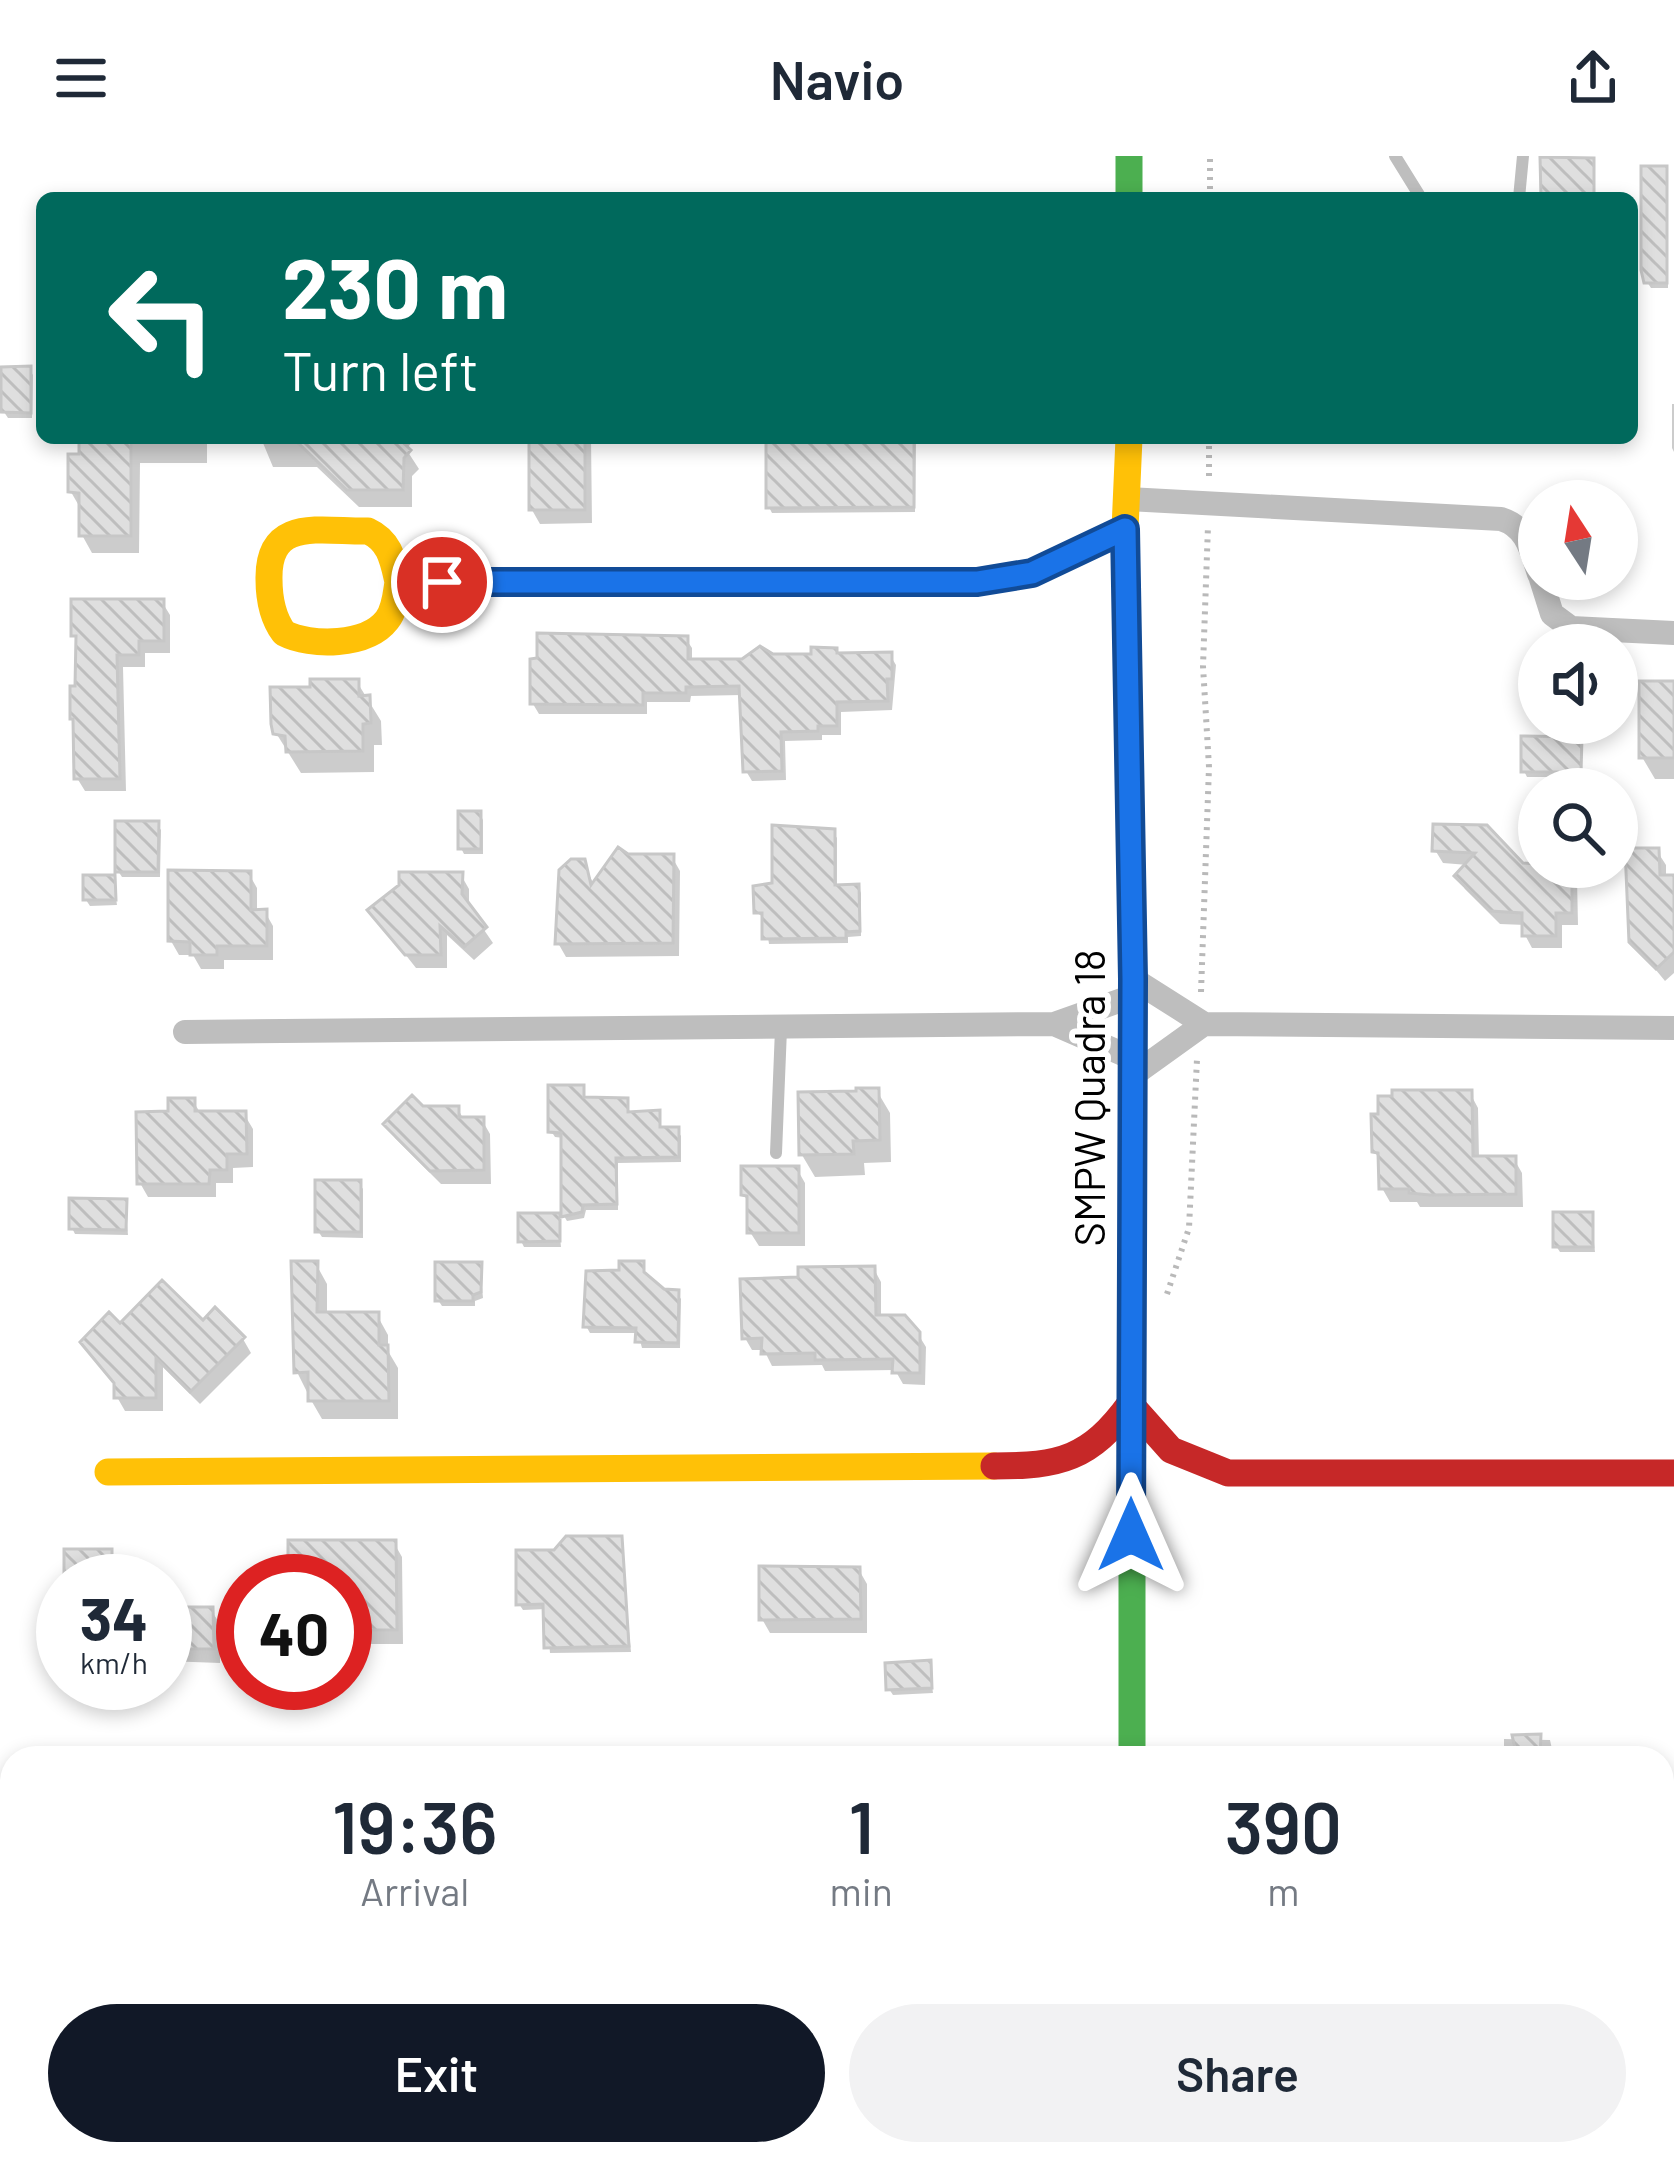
<!DOCTYPE html>
<html lang="en">
<head>
<meta charset="utf-8">
<style>
	:root { --surface:#fff; --page:#f2f2f3; --text:#1f2937; --muted:#747a83; --accent:#111827 }
	body { margin:0; font-family:Barlow,sans-serif; background:var(--page); color:var(--text); height:100vh; display:flex; flex-direction:column; font-size:45px; white-space:nowrap }
	* { box-sizing:border-box; margin:0 }
	p { font-size:39px; color:var(--muted) }
	.icon { flex:none; width:66px; height:66px; fill:none; stroke:currentColor; stroke-width:2; stroke-linecap:round; stroke-linejoin:round }
	.map { position:relative; flex:1; overflow:hidden }
	.side { position:absolute; left:0px; top:1590px; width:1674px; height:420px; display:flex; flex-direction:column; background:var(--surface); border-radius:36px 36px 0 0; box-shadow:0 6px 18px #0003 }
	.side>* { flex:none }
	.top-card { position:absolute; left:36px; top:36px; width:1602px; height:252px; border-radius:18px; box-shadow:0 6px 18px #0003; background:#00695c; color:#fff; overflow:hidden }
	.needle { width:78px; rotate:348deg }
	.buttons { position:absolute; left:1518px; top:324px; display:grid; gap:24px }
	.buttons a { display:grid; place-items:center; width:120px; height:120px; border-radius:50%; background:var(--surface); box-shadow:0 6px 18px #0003; font-size:60px }
	.speed { position:absolute; left:36px; top:1398px; display:flex; gap:24px; font-size:60px; font-weight:700; text-align:center }
	.speed>* { display:grid; place-content:center; width:156px; height:156px; border-radius:50%; background:var(--surface); box-shadow:0 6px 18px #0003; line-height:1 }
	.speed small { font-size:30px; font-weight:400 }
	.speed .limit { border:18px solid #d22; background:#fff; color:#111 }
	.pin { position:absolute; display:grid; place-items:center; width:102px; height:102px; color:#fff; margin:-51px; border:6px solid #fff; border-radius:50%; box-shadow:0 3px 12px #0007 }
	.me { position:absolute; width:132px; margin:-66px; rotate:0deg; stroke-linejoin:round; filter:drop-shadow(0 0 9px #0008) }
	.turn { display:flex; align-items:center; gap:42px; height:252px; padding:0 48px; font-size:54px }
	.turn .icon { width:156px; height:156px; stroke-width:2.5 }
	.turn b { display:block; font-size:84px; line-height:102px }
	.eta { display:flex; justify-content:space-evenly; align-items:center; height:204px; text-align:center }
	.eta b { font-size:72px; font-weight:600; line-height:84px }
	.primary-button { display:flex; gap:24px; margin-top:auto; padding:24px 48px }
	.primary-button a { flex:1; height:138px; border-radius:72px; background:var(--accent); color:#fff; font-size:48px; font-weight:600; line-height:138px; text-align:center }
	.primary-button a+a { background:var(--page); color:var(--text) }
	header { display:flex; justify-content:space-between; align-items:center; height:156px; padding:0 48px; background:var(--surface); font-size:54px; font-weight:600 }
	.map>svg:first-child { display:block }
	.shadow { fill:#0003 }
	.building { fill:url(#building-back-hatch); stroke:#c7c7c7; stroke-width:3 }
	.lines { fill:none; stroke-linecap:round; stroke-linejoin:round }
	.path { stroke:#b9b9b9; stroke-width:6; stroke-dasharray:3 6; stroke-linecap:butt }
	.lane { stroke:#bebebe; stroke-width:12 }
	.street { stroke:#bebebe; stroke-width:24 }
	.fast { stroke:#4caf50; stroke-width:27 }
	.slow { stroke:#ffc107; stroke-width:27 }
	.jam { stroke:#c62828; stroke-width:27 }
	.route-casing { stroke:#114b97; stroke-width:30 }
	.route { stroke:#1a73e8; stroke-width:21 }
	.labels { text-anchor:middle; stroke-width:12; stroke-linejoin:round; paint-order:stroke }
	.street-label { font-size:42px; fill:#000; stroke:#fff }
</style>
</head>
<body>
<header><svg class="icon" aria-label="menu" viewBox="0 0 24 24"><path d="M4 6h16M4 12h16M4 18h16"/></svg>Navio<svg class="icon" aria-label="share" viewBox="0 0 24 24"><path d="M12 15V3M7 8l5-5 5 5M5 13v7h14v-7"/></svg></header>
<div class="map">
<svg width="1674" height="2010" viewBox="0 0 1674 2010">
	<defs>
		<pattern id="building-back-hatch" width="6" height="6" patternUnits="userSpaceOnUse" patternTransform="scale(3)"><rect width="6" height="6" fill="#dfdfdf"/><path d="M-1 5l2 2M0 0l6 6M5-1l2 2" fill="none" stroke="#bebebe"/></pattern>
	</defs>
	<rect width="100%" height="100%" fill="#fff"/>
	<path class="shadow" d="M 1665,13 L 1668,19 L 1668,132 L 1651,132 L 1647,126 Z
		M 29,213 L 33,219 L 32,262 L 8,262 L 4,256 Z
		M 1672,248 L 1674,248 L 1674,296 L 1672,292 Z
		M 82,282 L 416,282 L 406,293 L 419,313 L 412,320 L 412,351 L 359,351 L 317,311 L 273,311 L 263,287 L 207,287 L 207,307 L 140,307 L 139,397 L 92,397 L 82,379 L 82,355 L 71,336 L 82,301 Z
		M 532,282 L 591,282 L 592,367 L 540,368 L 532,354 Z
		M 769,282 L 916,282 L 915,356 L 772,357 L 769,351 Z
		M 162,446 L 170,459 L 170,497 L 145,497 L 145,511 L 123,511 L 126,635 L 85,635 L 77,622 L 78,487 L 74,479 Z
		M 686,483 L 692,492 L 692,506 L 890,499 L 896,509 L 892,554 L 841,556 L 841,579 L 822,579 L 822,584 L 785,585 L 786,624 L 752,625 L 746,615 L 742,539 L 691,540 L 690,546 L 647,546 L 647,558 L 539,558 L 533,548 Z
		M 357,526 L 381,565 L 382,589 L 374,589 L 374,616 L 301,617 L 276,577 L 313,534 Z
		M 1674,528 L 1674,623 L 1655,623 L 1642,601 Z
		M 1580,584 L 1583,621 L 1527,621 L 1524,615 Z
		M 480,658 L 483,664 L 483,698 L 464,698 L 461,692 Z
		M 157,668 L 161,674 L 160,721 L 122,721 L 118,715 Z
		M 1436,671 L 1522,710 L 1571,711 L 1577,722 L 1578,769 L 1562,769 L 1562,792 L 1532,792 L 1525,779 L 1525,769 L 1500,768 L 1465,733 L 1457,720 L 1468,709 L 1443,707 L 1435,694 Z
		M 833,676 L 837,682 L 837,732 L 858,731 L 861,737 L 861,780 L 848,781 L 848,787 L 769,788 L 765,762 L 757,757 L 775,729 Z
		M 1657,695 L 1666,709 L 1666,722 L 1674,722 L 1674,817 L 1665,825 L 1632,785 Z
		M 627,701 L 672,701 L 680,715 L 679,800 L 566,801 L 558,787 L 583,706 L 594,729 Z
		M 249,718 L 257,732 L 257,756 L 265,756 L 273,770 L 273,804 L 224,804 L 224,813 L 201,813 L 193,799 L 179,799 L 171,785 Z
		M 461,719 L 469,733 L 469,752 L 493,787 L 474,804 L 447,779 L 447,812 L 416,812 L 371,755 Z
		M 113,722 L 117,749 L 90,750 L 86,744 Z
		M 582,932 L 586,944 L 626,945 L 630,959 L 658,958 L 662,974 L 677,974 L 681,980 L 681,1006 L 618,1007 L 618,1054 L 586,1054 L 584,1062 L 567,1065 L 564,1060 L 564,982 L 555,981 L 551,975 Z
		M 877,935 L 890,957 L 891,1006 L 864,1007 L 865,1019 L 815,1021 L 802,999 Z
		M 1470,937 L 1478,952 L 1479,1003 L 1514,1003 L 1522,1017 L 1523,1051 L 1420,1051 L 1417,1046 L 1390,1046 L 1382,1032 L 1381,1007 L 1375,996 Z
		M 193,945 L 201,958 L 244,958 L 253,973 L 253,1011 L 233,1012 L 233,1027 L 216,1027 L 216,1041 L 148,1041 L 140,1027 L 171,958 Z
		M 422,953 L 458,953 L 464,964 L 482,964 L 490,978 L 491,1028 L 441,1028 L 395,982 L 387,968 Z
		M 797,1013 L 805,1027 L 805,1090 L 759,1090 L 750,1076 L 750,1050 L 744,1039 Z
		M 359,1027 L 363,1033 L 363,1082 L 322,1081 L 318,1075 Z
		M 125,1046 L 128,1079 L 75,1078 L 72,1072 Z
		M 1591,1059 L 1595,1096 L 1560,1096 L 1556,1090 Z
		M 558,1060 L 561,1091 L 524,1091 L 521,1085 Z
		M 316,1108 L 327,1128 L 327,1159 L 377,1159 L 388,1179 L 388,1195 L 398,1212 L 398,1263 L 322,1263 L 311,1244 L 297,1216 Z
		M 642,1108 L 646,1122 L 662,1136 L 677,1137 L 681,1143 L 680,1192 L 642,1192 L 638,1177 L 590,1177 L 586,1170 L 622,1117 Z
		M 480,1109 L 483,1142 L 475,1145 L 475,1150 L 442,1150 L 438,1144 Z
		M 874,1113 L 881,1126 L 881,1162 L 918,1178 L 926,1191 L 925,1229 L 903,1228 L 895,1214 L 825,1215 L 822,1209 L 772,1210 L 764,1194 L 752,1194 L 745,1182 L 801,1124 Z
		M 203,1169 L 243,1183 L 251,1197 L 200,1248 L 163,1211 L 163,1255 L 125,1255 L 117,1241 L 117,1231 L 83,1187 L 120,1172 Z
		M 620,1383 L 631,1496 L 550,1497 L 546,1453 L 523,1454 L 519,1448 L 555,1397 Z
		M 394,1387 L 402,1401 L 403,1488 L 345,1488 L 345,1425 L 291,1425 Z
		M 110,1396 L 119,1414 L 146,1414 L 153,1425 L 67,1425 Z
		M 859,1414 L 867,1428 L 867,1477 L 770,1477 L 762,1463 Z
		M 165,1454 L 211,1454 L 220,1468 L 220,1507 L 165,1505 Z
		M 929,1507 L 933,1537 L 893,1539 L 889,1533 Z
		M 1504,1583 L 1550,1584 L 1554,1602 L 1504,1602 Z
		M 1662,1781 L 1674,1781 L 1674,1839 L 1662,1839 Z"/>
	<path class="building" d="M 1540,1 L 1594,2 L 1594,42 L 1541,42 Z
		M 1641,10 L 1667,10 L 1667,127 L 1644,127 L 1641,114 Z
		M 31,210 L 31,257 L 1,256 L 1,211 Z
		M 79,282 L 131,282 L 131,380 L 79,380 L 79,337 L 68,336 L 68,298 L 79,298 Z
		M 293,282 L 398,282 L 411,294 L 404,302 L 403,334 L 347,334 Z
		M 529,282 L 585,282 L 585,354 L 529,354 Z
		M 766,282 L 914,282 L 914,351 L 766,352 Z
		M 71,443 L 164,443 L 164,485 L 139,485 L 139,499 L 117,499 L 120,623 L 74,623 L 73,563 L 70,563 L 70,530 L 75,530 L 76,480 L 71,480 Z
		M 537,477 L 688,480 L 688,503 L 742,503 L 760,490 L 773,498 L 811,498 L 811,491 L 837,492 L 837,497 L 892,496 L 892,523 L 887,523 L 888,545 L 837,546 L 837,570 L 818,570 L 818,575 L 781,576 L 782,615 L 743,616 L 739,530 L 686,531 L 686,537 L 643,537 L 643,549 L 530,548 L 530,503 L 537,502 Z
		M 310,523 L 359,523 L 359,540 L 370,539 L 371,567 L 363,568 L 363,595 L 286,596 L 285,580 L 273,578 L 271,568 L 270,531 L 310,531 Z
		M 1639,525 L 1674,525 L 1674,602 L 1639,602 Z
		M 1521,580 L 1582,581 L 1581,616 L 1521,616 Z
		M 458,655 L 481,655 L 481,693 L 458,693 Z
		M 115,665 L 159,665 L 158,716 L 115,716 Z
		M 1433,668 L 1487,669 L 1523,707 L 1572,711 L 1572,757 L 1556,757 L 1556,780 L 1522,780 L 1522,757 L 1490,755 L 1454,720 L 1475,697 L 1432,695 Z
		M 772,669 L 835,673 L 835,729 L 859,728 L 860,775 L 846,776 L 846,782 L 762,783 L 762,757 L 754,757 L 753,730 L 772,727 Z
		M 618,691 L 628,698 L 674,698 L 673,787 L 555,788 L 559,714 L 571,703 L 585,703 L 591,729 Z
		M 1625,692 L 1659,692 L 1660,719 L 1674,719 L 1674,796 L 1656,813 L 1629,786 Z
		M 168,714 L 251,715 L 251,754 L 267,753 L 267,790 L 217,790 L 217,799 L 190,799 L 190,786 L 168,785 Z
		M 399,716 L 463,716 L 462,738 L 487,771 L 464,791 L 440,770 L 441,799 L 405,799 L 367,754 L 399,729 Z
		M 83,719 L 115,719 L 116,744 L 83,744 Z
		M 548,929 L 584,929 L 584,941 L 628,942 L 628,956 L 660,954 L 660,971 L 679,971 L 679,1001 L 616,1002 L 617,1048 L 583,1049 L 582,1056 L 561,1061 L 561,977 L 548,976 Z
		M 856,932 L 879,932 L 880,984 L 853,985 L 854,998 L 799,999 L 798,936 L 856,935 Z
		M 1392,934 L 1472,934 L 1473,1000 L 1516,1000 L 1516,1038 L 1430,1039 L 1409,1037 L 1409,1033 L 1379,1033 L 1378,997 L 1372,996 L 1371,958 L 1378,958 L 1378,940 L 1392,940 Z
		M 412,939 L 423,950 L 459,950 L 459,961 L 484,961 L 484,1014 L 430,1015 L 383,968 Z
		M 168,942 L 195,942 L 195,955 L 246,955 L 247,998 L 227,998 L 227,1014 L 210,1014 L 209,1028 L 137,1028 L 136,956 L 168,955 Z
		M 741,1010 L 799,1010 L 799,1077 L 747,1077 L 747,1040 L 741,1039 Z
		M 315,1024 L 361,1024 L 361,1076 L 315,1076 Z
		M 69,1042 L 127,1043 L 126,1074 L 69,1073 Z
		M 1553,1056 L 1593,1056 L 1593,1091 L 1553,1091 Z
		M 518,1057 L 560,1057 L 560,1085 L 518,1086 Z
		M 291,1105 L 318,1105 L 317,1156 L 379,1156 L 379,1189 L 388,1189 L 389,1245 L 308,1245 L 308,1216 L 294,1217 Z
		M 619,1105 L 644,1105 L 644,1116 L 664,1133 L 679,1134 L 678,1187 L 635,1186 L 636,1172 L 583,1171 L 586,1115 L 619,1114 Z
		M 435,1106 L 482,1106 L 481,1136 L 473,1139 L 473,1145 L 435,1145 Z
		M 875,1110 L 876,1159 L 905,1159 L 920,1176 L 920,1217 L 892,1217 L 893,1203 L 815,1204 L 815,1197 L 761,1198 L 762,1182 L 742,1183 L 740,1123 L 798,1121 L 798,1111 Z
		M 162,1124 L 203,1164 L 215,1151 L 245,1181 L 190,1236 L 156,1202 L 156,1242 L 114,1242 L 114,1227 L 80,1186 L 109,1156 L 120,1167 Z
		M 566,1380 L 622,1380 L 629,1490 L 544,1492 L 543,1448 L 516,1449 L 516,1394 L 554,1394 Z
		M 288,1384 L 396,1384 L 397,1474 L 345,1474 L 345,1425 L 288,1425 Z
		M 64,1393 L 112,1393 L 112,1425 L 64,1425 Z
		M 759,1410 L 860,1411 L 861,1463 L 759,1464 Z
		M 165,1451 L 213,1451 L 214,1493 L 165,1493 Z
		M 931,1504 L 932,1532 L 886,1534 L 885,1507 Z
		M 1541,1578 L 1540,1602 L 1517,1602 L 1512,1579 Z"/>
	<g class="lines">
		<path class="path" d="M 1210,42 L 1210,0
			M 1209,320 L 1209,282
			M 1201,836 L 1209,611 L 1203,510 L 1208,370
			M 1167,1138 L 1189,1072 L 1197,903"/>
		<path class="lane" d="M 1395,0 L 1421,42
			M 1519,42 L 1523,0
			M 776,997 L 781,873"/>
		<path class="street" d="M 1128,343 L 1501,363 C 1527,371 1531,394 1539,418
			M 1541,423 L 1552,458 L 1571,472 L 1674,477
			M 1133,823 L 1204,868 L 1674,872
			M 1054,868 L 1132,902
			M 185,876 L 1054,868 L 1133,840
			M 1133,919 L 1204,868"/>
		<path class="fast" d="M 1129,0 L 1129,42
			M 1132,1602 L 1132,787"/>
		<path class="slow" d="M 1129,282 L 1125,373 L 1132,787
			M 398,426 C 393,404 390,385 368,375 C 322,376 268,360 269,423 C 269,443 272,461 284,477 C 311,491 367,490 387,464 C 395,454 396,439 398,426 L 704,426
			M 108,1316 L 994,1310"/>
		<path class="jam" d="M 704,426 L 977,426 L 1032,417 L 1125,373
			M 994,1310 C 1060,1310 1090,1303 1130,1248 L 1171,1294 L 1228,1317 L 1674,1317
			M 1131,1998 L 1131,2010"/>
	</g>
	<g class="lines">
		<g class="route-casing">
			<path id="route" d="M 442,426 L 977,426 L 1032,417 L 1125,373 L 1133,823 L 1131,1379"/>
		</g>
		<use href="#route" class="route"/>
	</g>
	<g class="labels">
		<g class="street-label">
			<text transform="translate(1090 942) rotate(-90)" y="15">SMPW Quadra 18</text>
		</g>
	</g>
</svg>
<div class="buttons">
<a><svg class="needle" viewBox="-14 -14 28 28"><path d="M0-13l5 13h-10z" fill="#e53935"/><path d="M0 13l5-13h-10z" fill="#747a83"/></svg></a>
<a><svg class="icon" aria-label="sound" viewBox="0 0 24 24"><path d="M4 9h4l5-4v14l-5-4H4zM17 9q2 3 0 6"/></svg></a>
<a><svg class="icon" aria-label="search" viewBox="0 0 24 24"><circle cx="10" cy="10" r="6"/><path d="M15 15l6 6"/></svg></a>
</div>
<div class="speed"><div>34<small>km/h</small></div><div class="limit">40</div></div>
<div class="pin" style="left:442px;top:426px;background:#d93025"><svg class="icon" aria-label="arrive" viewBox="0 0 24 24"><path d="M6 21V4h12l-3 4 3 4H6"/></svg></div>
<svg class="me" style="left:1131px;top:1379px" viewBox="-20 -20 40 40"><path d="M0-17L14 15 0 8-14 15z" fill="#1a73e8" stroke="#fff" stroke-width="4"/></svg>
<div class="top-card">
<div class="turn"><svg class="icon" aria-label="left" viewBox="0 0 24 24"><path d="M17 20v-9H6M10 6l-5 5 5 5"/></svg><div><b>230 m</b>Turn left</div></div>
</div>
<section class="side">
<div class="eta">
<div><b>19:36</b><p>Arrival</p></div>
<div><b>1</b><p>min</p></div>
<div><b>390</b><p>m</p></div>
</div>
<div class="primary-button"><a>Exit</a><a>Share</a></div>
</section>
</div>
</body>
</html>
